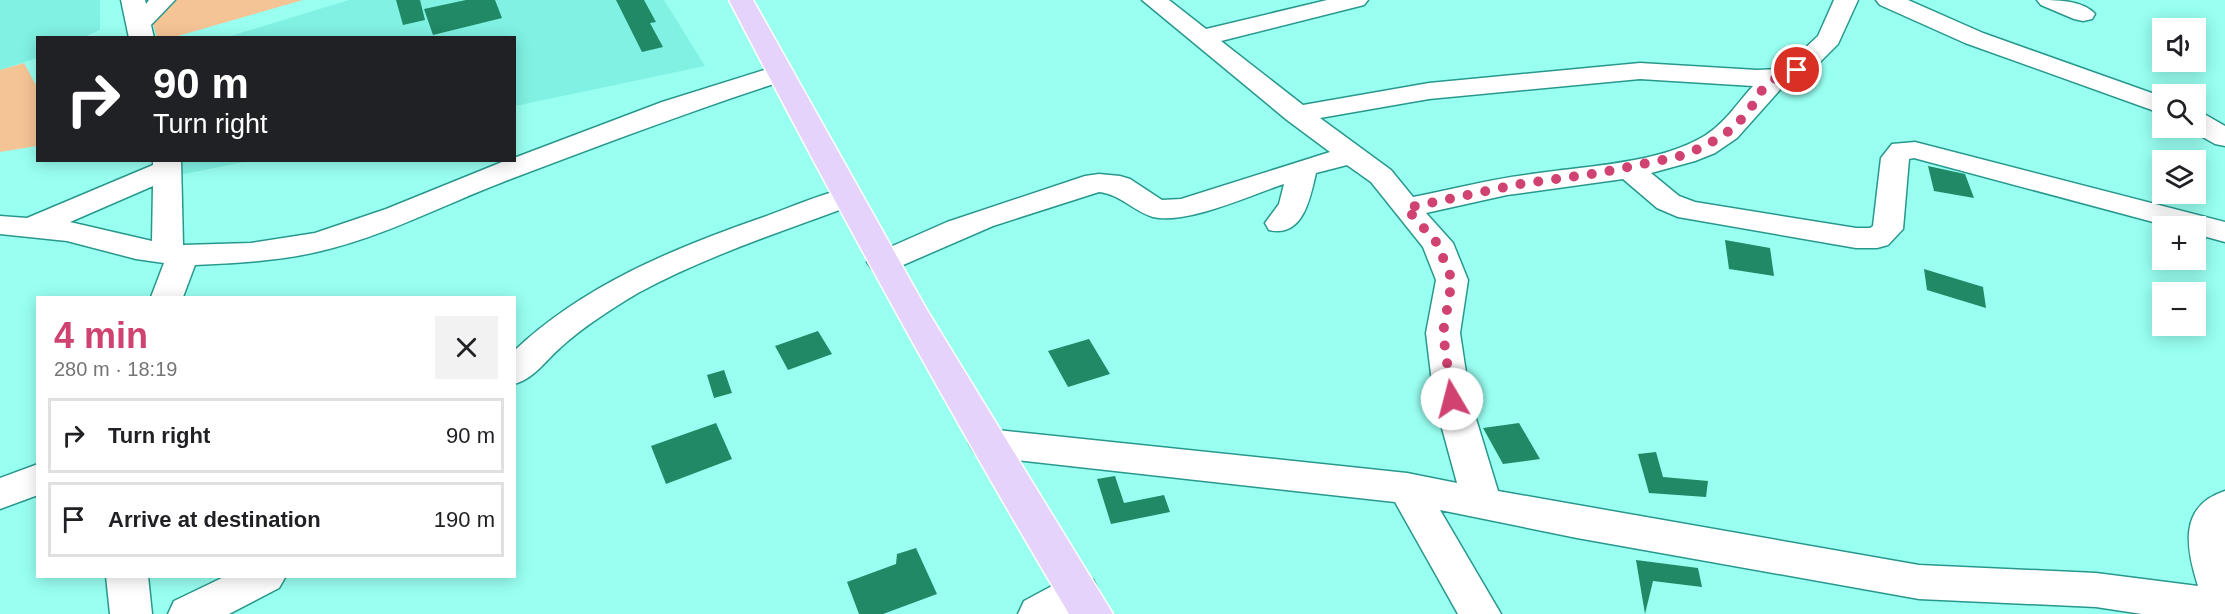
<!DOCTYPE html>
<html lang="en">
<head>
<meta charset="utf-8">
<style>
	:root { --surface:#fff; --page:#f2f2f2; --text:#202124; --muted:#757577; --line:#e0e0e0; --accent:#d0426f }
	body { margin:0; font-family:Arial,sans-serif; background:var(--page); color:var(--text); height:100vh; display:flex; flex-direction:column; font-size:22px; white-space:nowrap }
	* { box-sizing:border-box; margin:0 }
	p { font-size:20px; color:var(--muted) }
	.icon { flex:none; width:33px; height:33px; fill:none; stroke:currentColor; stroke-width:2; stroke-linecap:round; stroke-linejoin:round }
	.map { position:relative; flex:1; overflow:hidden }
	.panel { position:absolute; left:36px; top:296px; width:480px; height:282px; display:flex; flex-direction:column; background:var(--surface); border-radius:0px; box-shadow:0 3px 15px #0003 }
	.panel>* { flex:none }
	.top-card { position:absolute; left:36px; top:36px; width:480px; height:126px; border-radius:0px; box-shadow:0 3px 15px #0003; background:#202124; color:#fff; overflow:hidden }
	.controls { position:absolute; left:2152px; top:18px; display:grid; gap:12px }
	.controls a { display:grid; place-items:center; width:54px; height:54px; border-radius:0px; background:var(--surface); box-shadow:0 3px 15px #0003; font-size:30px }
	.pin { position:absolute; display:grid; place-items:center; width:51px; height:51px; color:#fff; margin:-26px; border:3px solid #fff; border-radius:50%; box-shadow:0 2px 6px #0007 }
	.me { position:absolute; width:66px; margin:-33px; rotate:352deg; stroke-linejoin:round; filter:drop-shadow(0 0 4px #0008) }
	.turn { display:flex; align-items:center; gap:21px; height:126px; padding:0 18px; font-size:27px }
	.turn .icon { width:78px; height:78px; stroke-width:2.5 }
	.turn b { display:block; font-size:42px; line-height:51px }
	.round { display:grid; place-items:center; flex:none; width:63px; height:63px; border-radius:0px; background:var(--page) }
	.overview { display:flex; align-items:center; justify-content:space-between; height:102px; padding:0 18px }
	h1 { font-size:36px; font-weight:700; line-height:45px; color:var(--accent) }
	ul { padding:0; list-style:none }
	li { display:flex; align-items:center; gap:18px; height:75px; margin:0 12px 9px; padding:0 6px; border:3px solid var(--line); border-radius:0px }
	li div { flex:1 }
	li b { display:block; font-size:22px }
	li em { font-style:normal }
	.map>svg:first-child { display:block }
	.built { fill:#80f1e3 }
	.green { fill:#f5c495 }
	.building { fill:#208965 }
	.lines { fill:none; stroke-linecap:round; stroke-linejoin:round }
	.minor-casing { stroke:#28988d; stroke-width:3 }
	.major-casing { stroke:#fff; stroke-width:3 }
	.minor { fill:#fff; fill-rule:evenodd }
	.major { fill:#e5d3fb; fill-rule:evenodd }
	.route { stroke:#d0426f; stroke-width:10; stroke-dasharray:0 18 }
</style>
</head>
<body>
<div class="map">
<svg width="2225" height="614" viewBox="0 0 2225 614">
	<rect width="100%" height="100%" fill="#98fff1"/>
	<path class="built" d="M 0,0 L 100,0 L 100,30 L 84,37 L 38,38 L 37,58 L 0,70 Z
		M 349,0 L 664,0 L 705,66 L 515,106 L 514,38 L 224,38 Z
		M 179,160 L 249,161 L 179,175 Z"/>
	<path class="green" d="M 146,0 L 303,0 L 171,38 L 157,37 Z
		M 24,63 L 37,87 L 37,146 L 0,152 L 0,70 Z"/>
	<path class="building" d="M 396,0 L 420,0 L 425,20 L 403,25 Z
		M 466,0 L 495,0 L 502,18 L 433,35 L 424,9 Z
		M 616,0 L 644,0 L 656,22 L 650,23 L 663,47 L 642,52 Z
		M 1928,166 L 1965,174 L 1974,198 L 1934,191 Z
		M 1725,240 L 1770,248 L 1774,276 L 1729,269 Z
		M 1924,269 L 1983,287 L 1986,308 L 1927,290 Z
		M 818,331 L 832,354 L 788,370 L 775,346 Z
		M 1089,339 L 1110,374 L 1068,387 L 1048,351 Z
		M 724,370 L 732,393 L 714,398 L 707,375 Z
		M 716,423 L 732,459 L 666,484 L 651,446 Z
		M 1519,423 L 1540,459 L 1503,464 L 1483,428 Z
		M 1656,452 L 1663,477 L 1708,481 L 1706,497 L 1649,493 L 1638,454 Z
		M 1115,476 L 1124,503 L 1164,495 L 1170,512 L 1111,524 L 1097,479 Z
		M 916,548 L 937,594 L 883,614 L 859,614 L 847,582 L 896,564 L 897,554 Z
		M 1636,560 L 1698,568 L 1702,587 L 1653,581 L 1645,614 Z"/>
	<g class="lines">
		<g class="minor-casing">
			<path id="minor" d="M 121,0 L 145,0 L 146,4 L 149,0 L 175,0 L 151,25 L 154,38 L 129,38 Z
				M 1142,0 L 1169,0 L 1206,29 L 1327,0 L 1368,0 L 1364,5 L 1221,41 L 1303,105 L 1429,83 L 1640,63 L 1757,70 L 1780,69 L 1788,64 L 1818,36 L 1834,0 L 1858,0 L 1838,44 L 1806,76 L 1785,84 L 1737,138 L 1715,153 L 1695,161 L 1651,173 L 1679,196 L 1695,202 L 1856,228 L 1870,228 L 1873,226 L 1881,158 L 1892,144 L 1915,142 L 2225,222 L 2225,242 L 2196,234 L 2196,226 L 2168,226 L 1914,158 L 1909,159 L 1903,229 L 1888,245 L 1877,248 L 1856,248 L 1678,217 L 1657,208 L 1623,179 L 1507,195 L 1426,213 L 1453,243 L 1468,280 L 1460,333 L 1470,399 L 1498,491 L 1919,565 L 2096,573 L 2198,586 C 2186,548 2178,506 2225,491 L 2225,614 L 2142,614 L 2096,607 L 1919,599 L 1577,538 L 1440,510 L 1501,614 L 1458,614 L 1395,502 L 988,457 L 975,453 L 969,443 L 975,433 L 988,429 L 1407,473 L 1457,483 L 1434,399 L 1426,333 L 1436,280 L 1423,247 L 1371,182 L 1347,165 L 1316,173 C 1310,199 1303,238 1269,230 L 1265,223 L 1279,204 L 1284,184 C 1251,195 1186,225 1153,217 C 1133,211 1120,194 1099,192 L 993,226 L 894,269 L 883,272 L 872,269 L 867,262 L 872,255 L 947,222 L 1085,176 L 1099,174 L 1120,176 L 1130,179 L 1162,200 L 1181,199 L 1330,152 L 1287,120 ZM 1640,79 L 1753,86 C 1738,102 1726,122 1706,135 C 1658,165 1580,166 1525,175 C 1487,180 1450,190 1413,197 L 1391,170 L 1320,118 L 1429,99 Z
				M 1876,0 L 1908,0 L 1983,33 L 2163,97 L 2163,114 L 1965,43 L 1880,5 Z
				M 2037,0 C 2056,0 2083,0 2095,14 L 2092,19 L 2083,21 L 2074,19 L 2041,5 Z
				M 780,65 L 789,67 L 793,73 L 789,79 C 693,110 598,146 503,182 C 443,205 385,236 321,251 C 280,261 238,263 195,265 L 183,297 L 151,297 L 164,263 L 136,259 L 67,241 L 0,234 L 0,216 L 27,218 L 153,165 L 153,160 L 181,160 L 183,245 L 251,243 L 315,233 L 386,209 L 507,160 L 514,160 L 514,158 L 662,102 ZM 153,186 L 152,241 L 70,222 Z
				M 2196,113 L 2206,115 L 2225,126 L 2225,146 L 2215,144 L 2187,128 L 2196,128 Z
				M 847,188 L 858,191 L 862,197 L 858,203 C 784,231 708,255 638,293 C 611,309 583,327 560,348 C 545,361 534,379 514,384 L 514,351 C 584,285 672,249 761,218 C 789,208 818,195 847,188 Z
				M 38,464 L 38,495 L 0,509 L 0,478 Z
				M 1078,575 L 1093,580 L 1099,592 L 1093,604 L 1076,614 L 1018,614 L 1024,601 L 1063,580 Z
				M 106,576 L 148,576 L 152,614 L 110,614 Z
				M 226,576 L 286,576 L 279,588 L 229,614 L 168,614 L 174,601 Z"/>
		</g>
		<g class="major-casing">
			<path id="major" d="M 729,0 L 753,0 L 927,310 L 1113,614 L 1069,614 C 949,413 837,208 729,0 Z"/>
		</g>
		<use href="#minor" class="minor"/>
		<use href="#major" class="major"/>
	</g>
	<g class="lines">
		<path class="route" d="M 1452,399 L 1443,333 L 1452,280 L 1437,243 L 1406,208 L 1520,184 L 1599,173 L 1677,157 L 1706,146 L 1735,127 L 1752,106 L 1758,94 L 1776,78 L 1797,70"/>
	</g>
</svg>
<div class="controls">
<a><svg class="icon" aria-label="sound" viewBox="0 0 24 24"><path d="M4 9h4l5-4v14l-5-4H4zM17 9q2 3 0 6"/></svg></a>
<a><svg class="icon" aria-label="search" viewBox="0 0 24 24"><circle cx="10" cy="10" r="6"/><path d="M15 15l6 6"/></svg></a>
<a><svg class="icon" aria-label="layers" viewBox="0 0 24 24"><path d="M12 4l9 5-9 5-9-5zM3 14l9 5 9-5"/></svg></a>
<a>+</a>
<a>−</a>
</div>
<div class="pin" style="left:1797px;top:70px;background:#d93025"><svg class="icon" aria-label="arrive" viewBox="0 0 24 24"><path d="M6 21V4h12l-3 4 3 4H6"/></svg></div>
<svg class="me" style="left:1452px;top:399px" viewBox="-20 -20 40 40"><circle r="19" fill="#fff"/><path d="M0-13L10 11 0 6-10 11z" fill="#d0426f"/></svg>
<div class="top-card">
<div class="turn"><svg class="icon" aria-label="right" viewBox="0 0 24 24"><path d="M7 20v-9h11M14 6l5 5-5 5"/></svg><div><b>90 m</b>Turn right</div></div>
</div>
<section class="panel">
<div class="overview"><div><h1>4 min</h1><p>280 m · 18:19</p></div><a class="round"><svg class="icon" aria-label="close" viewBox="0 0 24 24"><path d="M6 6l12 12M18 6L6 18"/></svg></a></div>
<ul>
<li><svg class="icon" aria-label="right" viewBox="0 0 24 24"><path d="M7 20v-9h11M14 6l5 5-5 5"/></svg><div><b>Turn right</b></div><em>90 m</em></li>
<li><svg class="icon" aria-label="arrive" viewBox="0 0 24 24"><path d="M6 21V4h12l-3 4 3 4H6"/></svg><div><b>Arrive at destination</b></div><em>190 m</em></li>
</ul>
</section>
</div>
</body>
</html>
